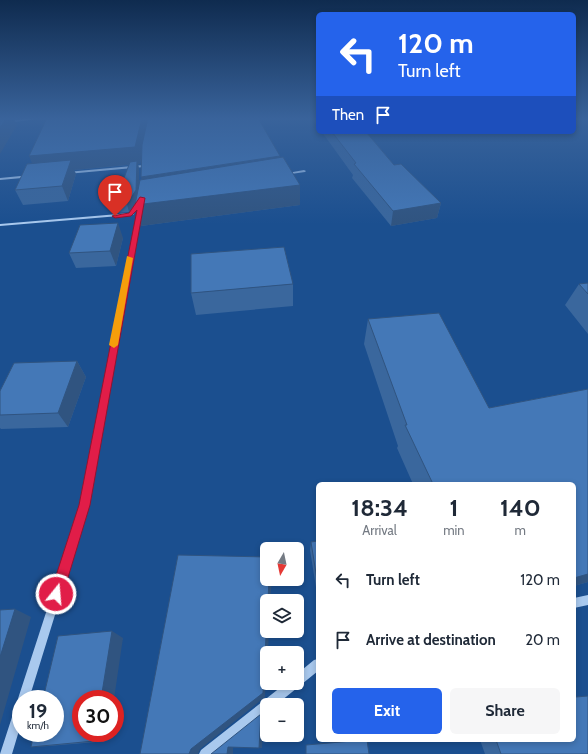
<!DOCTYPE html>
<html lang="en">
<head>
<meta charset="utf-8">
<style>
	:root { --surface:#fff; --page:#f6f6f7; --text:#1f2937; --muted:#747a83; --accent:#2563eb }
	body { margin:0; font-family:Cabin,sans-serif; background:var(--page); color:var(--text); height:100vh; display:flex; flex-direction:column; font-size:15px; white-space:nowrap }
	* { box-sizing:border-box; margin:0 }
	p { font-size:13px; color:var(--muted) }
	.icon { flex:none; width:22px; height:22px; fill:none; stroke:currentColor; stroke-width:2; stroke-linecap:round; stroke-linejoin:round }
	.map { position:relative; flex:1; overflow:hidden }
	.panel { position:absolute; left:316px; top:482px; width:260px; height:260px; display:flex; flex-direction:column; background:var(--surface); border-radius:6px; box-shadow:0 2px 6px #0003 }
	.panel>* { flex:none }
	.top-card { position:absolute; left:316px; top:12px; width:260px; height:122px; border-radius:6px; box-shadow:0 2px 6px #0003; background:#2563eb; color:#fff; overflow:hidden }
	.needle { width:26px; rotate:189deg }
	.fabs { position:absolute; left:260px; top:542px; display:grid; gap:8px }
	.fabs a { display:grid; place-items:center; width:44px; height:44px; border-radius:6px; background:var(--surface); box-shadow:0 2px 6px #0003; font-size:20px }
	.speed { position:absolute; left:12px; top:690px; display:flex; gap:8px; font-size:20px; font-weight:700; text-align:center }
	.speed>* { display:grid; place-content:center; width:52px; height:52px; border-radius:50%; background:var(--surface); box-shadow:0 2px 6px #0003; line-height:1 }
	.speed small { font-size:10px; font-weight:400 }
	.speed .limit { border:6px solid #d22; background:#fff; color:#111 }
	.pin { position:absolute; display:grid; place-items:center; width:34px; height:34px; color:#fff; margin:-41px -17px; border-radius:50% 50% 50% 0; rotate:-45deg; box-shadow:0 0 4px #0007 }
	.pin .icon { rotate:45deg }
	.me { position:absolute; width:44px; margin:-22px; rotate:17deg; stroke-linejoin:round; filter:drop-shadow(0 0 3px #0008) }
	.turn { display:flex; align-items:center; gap:14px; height:84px; padding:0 16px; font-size:18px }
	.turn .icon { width:52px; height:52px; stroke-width:2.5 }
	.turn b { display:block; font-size:28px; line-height:34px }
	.then { display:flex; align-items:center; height:38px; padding:0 16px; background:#0003; gap:8px; font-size:15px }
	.eta { display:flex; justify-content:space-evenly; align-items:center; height:68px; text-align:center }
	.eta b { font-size:24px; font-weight:700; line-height:28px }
	.button { display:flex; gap:8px; margin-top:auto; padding:8px 16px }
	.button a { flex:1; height:46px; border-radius:6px; background:var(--accent); color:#fff; font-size:16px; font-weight:700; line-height:46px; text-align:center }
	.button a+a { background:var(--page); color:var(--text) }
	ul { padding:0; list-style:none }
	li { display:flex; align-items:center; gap:12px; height:60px; padding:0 16px }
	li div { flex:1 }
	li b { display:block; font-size:15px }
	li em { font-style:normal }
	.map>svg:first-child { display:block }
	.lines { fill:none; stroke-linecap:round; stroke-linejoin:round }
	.minor { fill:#a9c9ee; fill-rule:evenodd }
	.wall { fill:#3a679d; fill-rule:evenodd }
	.shaded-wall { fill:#305480 }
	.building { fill:#4478b7; stroke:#305480 }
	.route { fill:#e11d48; stroke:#92132f }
	.slow { fill:#f59e0b }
</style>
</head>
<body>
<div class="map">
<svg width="588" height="754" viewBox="0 0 588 754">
	<rect width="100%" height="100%" fill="#1b4f8f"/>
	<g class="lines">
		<path class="minor" d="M 31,118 L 44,118 L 0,124 L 0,122 Z
			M 143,165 L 145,166 L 144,167 L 67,174 L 65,173 L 67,172 Z
			M 304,170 L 306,171 L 305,172 L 284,175 L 282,174 Z
			M 31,175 L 33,176 L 33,177 L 0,180 L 0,178 Z
			M 138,201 L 142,202 L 139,207 L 142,208 L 89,505 L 29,699 L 21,699 L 21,724 L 12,754 L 0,754 L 81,505 L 138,208 L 133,215 L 131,215 L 0,226 L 0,224 L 130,213 Z
			M 588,595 L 588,605 L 574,608 L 574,598 Z
			M 318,659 L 318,671 L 276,705 L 267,705 L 267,712 L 215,754 L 199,754 L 201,750 L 286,683 L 297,683 L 297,674 L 314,660 Z"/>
	</g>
	<path class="wall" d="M 47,118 L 280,158 L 300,205 L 141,226 L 135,205 L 135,203 L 129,212 L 117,213 L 114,205 L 129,165 L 74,170 L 76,174 L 68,201 L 23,205 L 15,190 L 32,164 ZM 142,152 L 142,180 L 139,184 L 139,169 L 138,164 L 140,164 Z
		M 312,118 L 318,118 L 318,127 Z
		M 322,132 L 366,132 L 394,165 L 441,203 L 437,218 L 391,226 L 352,178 L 353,175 Z
		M 123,238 L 116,266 L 76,268 L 69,253 Z
		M 588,283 L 588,334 L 565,305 L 579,284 Z
		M 293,284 L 293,306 L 196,315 L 191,293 Z
		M 368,319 L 489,408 L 588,389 L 588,582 L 574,586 L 574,484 L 413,484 L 397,448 L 398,446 L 364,344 Z
		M 77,361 L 86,377 L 68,427 L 1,429 L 0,428 L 0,391 Z
		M 318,541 L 318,600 L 310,550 L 311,542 Z
		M 123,638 L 81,733 L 109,733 L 107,741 L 49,746 L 31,747 Z
		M 480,740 L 574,740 L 588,754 L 485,754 Z"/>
	<path class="shaded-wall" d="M 6,118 L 14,118 L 17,125 L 0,154 L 0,128 Z
		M 142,118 L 149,118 L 140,164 L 138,164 L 139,169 L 139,198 L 129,212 L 127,204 L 137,164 L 74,170 L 76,174 L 68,201 L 62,186 L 36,173 L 29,156 Z
		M 280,156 L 281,172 L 146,194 L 141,177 Z
		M 300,185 L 300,205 L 141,226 L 135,205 Z
		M 441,203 L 437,218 L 391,226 L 393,211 Z
		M 118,223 L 123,238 L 116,266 L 110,251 Z
		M 77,361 L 86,377 L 68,427 L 58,413 Z
		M 588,574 L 588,582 L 574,586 L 574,578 Z
		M 269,579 L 272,579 L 270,601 L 268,601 Z
		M 15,609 L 31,617 L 0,725 L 0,657 Z
		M 267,617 L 267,631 L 269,631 L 268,653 L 267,653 L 265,697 L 200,749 L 198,754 L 189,754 Z
		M 112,631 L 123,638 L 114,699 L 101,699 Z
		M 261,714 L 264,716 L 262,748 L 259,748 Z
		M 95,733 L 109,733 L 107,741 L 94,741 Z
		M 228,747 L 233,747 L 233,754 L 227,754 Z"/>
	<path class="building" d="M 0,118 L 6,118 L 0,128 Z
		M 47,118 L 142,118 L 135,147 L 29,156 Z
		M 148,118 L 258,118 L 280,156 L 141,177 L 142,145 Z
		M 332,132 L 366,132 L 394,165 L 401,164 L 441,203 L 393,211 L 354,164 L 356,163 Z
		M 283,157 L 300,185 L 135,205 L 140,180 Z
		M 71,160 L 62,186 L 15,190 L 27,164 Z
		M 137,161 L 136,190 L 127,204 L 114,205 L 130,162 Z
		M 118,223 L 110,251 L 69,253 L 80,225 Z
		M 284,247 L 293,284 L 191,293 L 191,254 Z
		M 588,283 L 588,294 L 579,284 Z
		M 439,313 L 489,408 L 588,389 L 588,574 L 574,578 L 574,484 L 433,484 L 405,425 L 407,425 L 368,319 Z
		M 77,361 L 58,413 L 0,415 L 0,391 L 14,363 Z
		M 318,541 L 318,586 L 311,542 Z
		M 178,555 L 267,557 L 267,579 L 269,579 L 268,601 L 267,601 L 267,617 L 263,693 L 191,749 L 189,754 L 140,754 Z
		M 15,609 L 0,657 L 0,610 Z
		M 112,631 L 101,699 L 81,699 L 81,733 L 95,733 L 94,741 L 31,747 L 34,733 L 55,733 L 55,699 L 43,699 L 58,636 Z
		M 574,694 L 576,697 L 588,696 L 588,754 L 501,754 L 496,740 L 574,740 Z
		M 261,714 L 259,748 L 228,747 L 227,754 L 211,754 Z
		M 364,740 L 367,740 L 369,754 L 306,754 L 306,745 Z"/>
	<linearGradient id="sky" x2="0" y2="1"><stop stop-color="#0f2b4f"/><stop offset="0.53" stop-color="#39639b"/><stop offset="1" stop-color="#39639b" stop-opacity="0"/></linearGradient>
	<rect width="588" height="224" fill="url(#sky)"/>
	<path class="route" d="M 140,197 L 145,198 L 90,505 L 63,594 L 61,599 L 56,601 L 52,599 L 50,594 L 79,505 L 137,210 L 131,216 L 115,218 L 112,216 L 129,213 Z"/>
	<path class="slow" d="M 127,256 L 133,258 L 118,345 L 114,348 L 109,345 Z"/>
</svg>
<div class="fabs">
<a><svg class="needle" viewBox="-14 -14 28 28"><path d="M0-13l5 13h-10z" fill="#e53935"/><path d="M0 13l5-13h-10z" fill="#747a83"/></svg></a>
<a><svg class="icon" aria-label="layers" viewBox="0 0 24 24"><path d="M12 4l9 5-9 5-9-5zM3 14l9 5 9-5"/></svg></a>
<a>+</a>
<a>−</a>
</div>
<div class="speed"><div>19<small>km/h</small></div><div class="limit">30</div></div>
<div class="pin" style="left:115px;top:216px;background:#d93025"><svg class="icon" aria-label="arrive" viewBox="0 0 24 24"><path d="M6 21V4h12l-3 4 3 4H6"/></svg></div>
<svg class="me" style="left:56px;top:594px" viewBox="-20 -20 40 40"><circle r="17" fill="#e11d48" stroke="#fff" stroke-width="3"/><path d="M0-11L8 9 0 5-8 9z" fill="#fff"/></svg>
<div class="top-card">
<div class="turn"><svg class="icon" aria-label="left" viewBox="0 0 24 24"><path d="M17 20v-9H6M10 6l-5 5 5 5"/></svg><div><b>120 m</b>Turn left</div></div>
<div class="then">Then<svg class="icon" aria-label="arrive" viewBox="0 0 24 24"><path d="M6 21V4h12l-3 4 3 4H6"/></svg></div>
</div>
<section class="panel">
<div class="eta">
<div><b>18:34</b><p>Arrival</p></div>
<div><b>1</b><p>min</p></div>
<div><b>140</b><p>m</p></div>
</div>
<ul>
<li><svg class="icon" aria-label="left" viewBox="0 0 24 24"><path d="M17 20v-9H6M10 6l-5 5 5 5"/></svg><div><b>Turn left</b></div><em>120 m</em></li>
<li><svg class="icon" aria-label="arrive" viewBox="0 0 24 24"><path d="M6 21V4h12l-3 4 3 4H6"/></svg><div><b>Arrive at destination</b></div><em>20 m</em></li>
</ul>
<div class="button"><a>Exit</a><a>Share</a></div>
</section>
</div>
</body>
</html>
